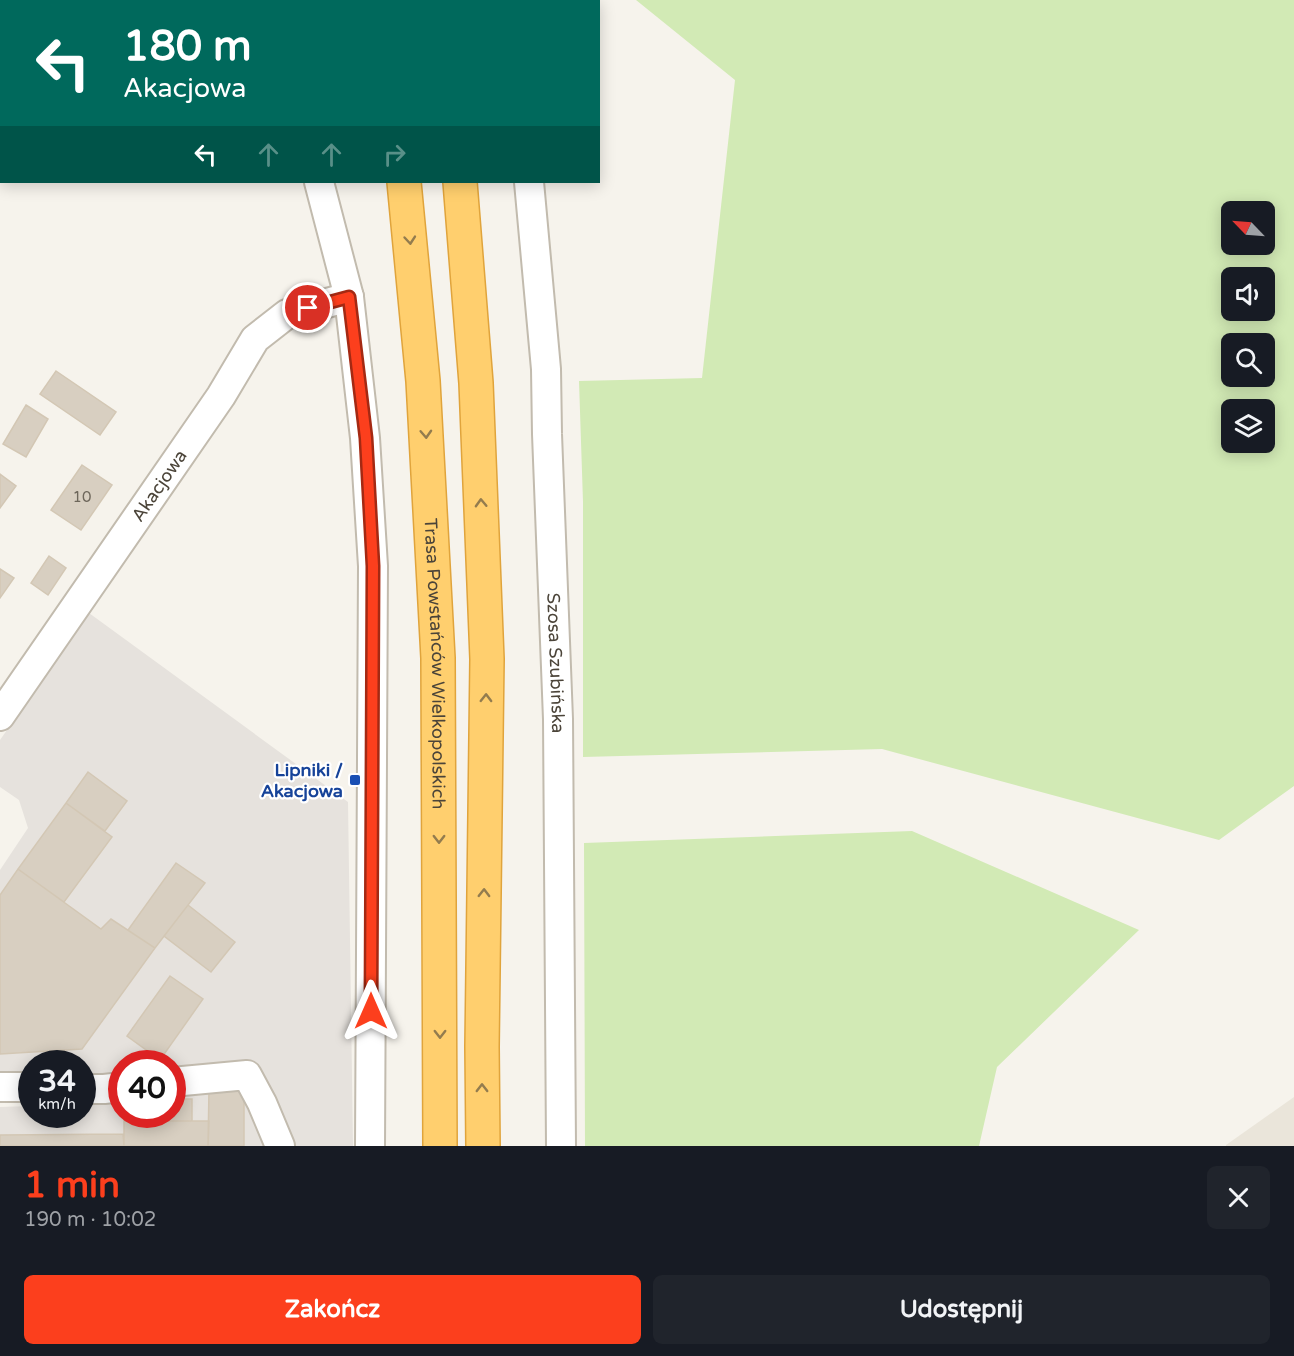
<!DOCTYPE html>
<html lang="pl">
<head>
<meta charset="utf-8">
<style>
	:root { --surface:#171b24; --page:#20242c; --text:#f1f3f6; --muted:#9ea1a6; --accent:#fc3f1d }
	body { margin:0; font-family:"Varela Round",sans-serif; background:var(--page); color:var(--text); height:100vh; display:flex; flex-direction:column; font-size:22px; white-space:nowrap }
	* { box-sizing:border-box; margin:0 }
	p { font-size:20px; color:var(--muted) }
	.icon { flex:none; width:33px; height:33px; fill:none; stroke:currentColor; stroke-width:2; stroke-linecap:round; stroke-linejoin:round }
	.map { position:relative; height:1146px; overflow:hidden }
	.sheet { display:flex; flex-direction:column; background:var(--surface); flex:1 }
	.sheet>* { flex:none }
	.hud { position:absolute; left:0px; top:0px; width:600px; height:183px; box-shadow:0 3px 15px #0003; background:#00695c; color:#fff; overflow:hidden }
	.needle { width:39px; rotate:295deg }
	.fabs { position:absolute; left:1221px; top:201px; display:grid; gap:12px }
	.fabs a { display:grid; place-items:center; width:54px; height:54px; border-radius:9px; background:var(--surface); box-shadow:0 3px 15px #0003; font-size:30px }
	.speed { position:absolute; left:18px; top:1050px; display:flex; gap:12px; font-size:30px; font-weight:700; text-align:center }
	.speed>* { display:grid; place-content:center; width:78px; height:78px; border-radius:50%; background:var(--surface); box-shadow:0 3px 15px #0003; line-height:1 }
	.speed small { font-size:15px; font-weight:400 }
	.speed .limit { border:9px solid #d22; background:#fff; color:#111 }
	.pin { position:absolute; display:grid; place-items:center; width:51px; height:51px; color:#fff; margin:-26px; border:3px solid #fff; border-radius:50%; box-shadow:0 2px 6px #0007 }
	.me { position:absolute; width:66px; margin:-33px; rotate:0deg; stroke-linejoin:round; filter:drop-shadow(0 0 4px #0008) }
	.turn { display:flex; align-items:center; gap:21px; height:126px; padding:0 24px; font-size:27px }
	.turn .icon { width:78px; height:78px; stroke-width:2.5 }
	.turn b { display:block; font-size:42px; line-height:51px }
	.lanes { display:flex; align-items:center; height:57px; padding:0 24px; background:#0003; justify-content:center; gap:30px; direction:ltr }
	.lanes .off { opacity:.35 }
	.round { display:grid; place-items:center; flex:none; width:63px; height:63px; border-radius:9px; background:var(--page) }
	.overview { display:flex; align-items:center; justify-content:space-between; height:102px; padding:0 24px }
	h1 { font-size:36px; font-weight:800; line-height:45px; color:var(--accent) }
	.action { display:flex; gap:12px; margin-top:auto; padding:12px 24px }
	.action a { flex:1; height:69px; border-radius:9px; background:var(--accent); color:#fff; font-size:24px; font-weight:800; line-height:69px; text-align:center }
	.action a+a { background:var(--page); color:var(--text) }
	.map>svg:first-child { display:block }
	.residential { fill:#eae5da }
	.industrial { fill:#e6e2dd; fill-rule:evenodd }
	.green { fill:#d2eab5; fill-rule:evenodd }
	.building { fill:#d8cfc1; stroke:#d3c7b4; stroke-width:1.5 }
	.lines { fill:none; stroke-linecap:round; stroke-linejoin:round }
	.minor-casing { stroke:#c2bbae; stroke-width:32 }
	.highway-casing { stroke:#e0a43c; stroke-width:36 }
	.minor { stroke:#fff; stroke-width:28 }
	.highway { stroke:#ffcf6e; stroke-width:33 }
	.oneway { stroke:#937c4e }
	.route-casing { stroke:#a42913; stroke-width:15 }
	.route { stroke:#fc3f1d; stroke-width:10 }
	.transit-dot { fill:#1a4fb4; stroke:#fff; stroke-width:2 }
	.labels { text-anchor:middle; stroke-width:4.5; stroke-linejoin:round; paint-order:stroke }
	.number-label { font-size:15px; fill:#6e675b }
	.street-label { font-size:18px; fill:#4b4439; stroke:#fff }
	.transit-label { font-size:18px; font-weight:bold; fill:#164399; stroke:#fff; text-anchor:end }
</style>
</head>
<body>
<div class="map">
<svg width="1294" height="1146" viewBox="0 0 1294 1146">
	<rect width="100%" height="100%" fill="#f6f3ec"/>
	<path class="residential" d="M 1294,1097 L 1294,1146 L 1226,1146 L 1226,1145 Z"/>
	<path class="industrial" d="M 89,613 L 348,802 L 353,1146 L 0,1146 L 0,1107 L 31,1106 L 32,1114 L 82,1114 L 82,1064 L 32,1064 L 31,1074 L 0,1073 L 0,870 L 28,828 L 19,800 L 0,787 L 0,740 ZM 122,1064 L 172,1064 L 172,1114 L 122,1114 Z"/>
	<path class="green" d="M 636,0 L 1294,0 L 1294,786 L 1219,840 L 882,749 L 583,757 L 583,502 L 579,381 L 702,378 L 735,80 ZM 1232,212 L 1264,212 L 1264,244 L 1232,244 ZM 1232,278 L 1264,278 L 1264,310 L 1232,310 ZM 1232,344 L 1264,344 L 1264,376 L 1232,376 ZM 1232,410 L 1264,410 L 1264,442 L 1232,442 Z
		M 912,831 L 1139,930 L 997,1067 L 979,1146 L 585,1146 L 584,843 Z"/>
	<path class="building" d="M 56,371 L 116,412 L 100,435 L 40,394 Z
		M 26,405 L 48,419 L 26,457 L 3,444 Z
		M 82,465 L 112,485 L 81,530 L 51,510 Z
		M 0,474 L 16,486 L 0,508 Z
		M 49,556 L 66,568 L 48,595 L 31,583 Z
		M 0,569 L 14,578 L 0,598 Z
		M 88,772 L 127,801 L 105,831 L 66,803 Z
		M 66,803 L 112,837 L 64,902 L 18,869 Z
		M 176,863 L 205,883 L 155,948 L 128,930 Z
		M 18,869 L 101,929 L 111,919 L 155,948 L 82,1049 L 0,1054 L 0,895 Z
		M 188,905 L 235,942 L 211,972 L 164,936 Z
		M 170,976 L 203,999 L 160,1060 L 127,1036 Z
		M 209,1089 L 244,1089 L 244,1146 L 208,1146 Z
		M 172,1099 L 192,1099 L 192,1121 L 124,1121 L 124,1114 L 172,1114 Z
		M 124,1121 L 209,1121 L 208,1146 L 124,1146 Z
		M 123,1134 L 124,1146 L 0,1146 L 0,1135 Z"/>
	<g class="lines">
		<g class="minor-casing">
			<g id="minor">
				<path d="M 272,0 L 272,2"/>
				<path d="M 507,0 L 507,2"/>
				<path d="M 319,182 L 349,297 L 365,438 L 373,566 L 370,1146"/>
				<path id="s1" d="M 529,182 L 546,369 L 547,434 L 558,719 L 561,1146"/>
				<path id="s2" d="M 0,716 L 221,396 L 255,339 L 287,314 L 349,297"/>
				<path d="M 172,1082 L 247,1075 L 262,1103 L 280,1146"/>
				<path d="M 0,1087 L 32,1087"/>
				<path d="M 82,1089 L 104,1089 L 122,1087"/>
			</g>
		</g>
		<g class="highway-casing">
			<g id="highway">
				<path d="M 380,0 L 380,2"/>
				<path d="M 435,0 L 436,2"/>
				<path id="s3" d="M 404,182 L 423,381 L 438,658 L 440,1146"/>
				<path d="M 460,182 L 476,383 L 487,659 L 482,1047 L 483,1146"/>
			</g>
		</g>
		<use href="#minor" class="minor"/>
		<use href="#highway" class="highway"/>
	</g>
	<defs><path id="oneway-chevron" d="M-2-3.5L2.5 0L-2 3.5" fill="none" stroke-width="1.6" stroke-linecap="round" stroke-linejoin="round" transform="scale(1.5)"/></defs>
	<g class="oneway">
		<use href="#oneway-chevron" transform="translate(410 240) rotate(85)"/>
		<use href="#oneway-chevron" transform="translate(426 434) rotate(87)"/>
		<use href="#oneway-chevron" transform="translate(481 503) rotate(-92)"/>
		<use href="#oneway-chevron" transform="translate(486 698) rotate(-89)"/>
		<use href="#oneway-chevron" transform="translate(439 839) rotate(90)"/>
		<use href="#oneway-chevron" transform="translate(484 893) rotate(-89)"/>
		<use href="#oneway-chevron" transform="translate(440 1034) rotate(90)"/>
		<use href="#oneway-chevron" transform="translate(482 1088) rotate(-90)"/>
	</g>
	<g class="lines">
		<g class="route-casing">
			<path id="route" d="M 308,308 L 349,297 L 366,438 L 373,566 L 371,1011"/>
		</g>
		<use href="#route" class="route"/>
	</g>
	<rect class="transit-dot" x="349" y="774" width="12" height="12" rx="3"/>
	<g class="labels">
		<g class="number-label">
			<text x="82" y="502">10</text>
		</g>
		<g class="street-label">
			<text dy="6" stroke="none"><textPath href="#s2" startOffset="280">Akacjowa</textPath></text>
			<text dy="6" stroke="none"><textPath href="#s3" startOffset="483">Trasa Powstańców Wielkopolskich</textPath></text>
			<text dy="6" stroke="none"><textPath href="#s1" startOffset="482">Szosa Szubińska</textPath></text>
		</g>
		<g class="transit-label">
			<text x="343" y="776">Lipniki /<tspan x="343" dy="21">Akacjowa</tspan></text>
		</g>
	</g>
</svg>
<div class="fabs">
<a><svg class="needle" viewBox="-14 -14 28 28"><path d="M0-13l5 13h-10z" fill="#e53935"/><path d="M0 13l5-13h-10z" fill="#9ea1a6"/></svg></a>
<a><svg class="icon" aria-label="sound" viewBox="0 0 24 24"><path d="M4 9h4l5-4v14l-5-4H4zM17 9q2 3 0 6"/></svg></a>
<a><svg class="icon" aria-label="search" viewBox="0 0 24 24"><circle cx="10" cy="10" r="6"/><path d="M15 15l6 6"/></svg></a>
<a><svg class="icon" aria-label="layers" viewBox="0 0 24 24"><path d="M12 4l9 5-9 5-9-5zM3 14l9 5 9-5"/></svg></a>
</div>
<div class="speed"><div>34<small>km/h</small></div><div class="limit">40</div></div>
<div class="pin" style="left:308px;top:308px;background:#d93025"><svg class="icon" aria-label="arrive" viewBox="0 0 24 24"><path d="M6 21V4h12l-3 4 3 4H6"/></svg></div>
<svg class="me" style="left:371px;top:1011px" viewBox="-20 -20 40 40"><path d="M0-17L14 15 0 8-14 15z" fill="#fc3f1d" stroke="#fff" stroke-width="4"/></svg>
<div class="hud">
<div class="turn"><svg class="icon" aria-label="left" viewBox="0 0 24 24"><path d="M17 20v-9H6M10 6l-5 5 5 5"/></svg><div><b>180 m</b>Akacjowa</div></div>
<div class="lanes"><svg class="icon" aria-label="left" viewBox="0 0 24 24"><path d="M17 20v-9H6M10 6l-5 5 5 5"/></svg><svg class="icon off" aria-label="ahead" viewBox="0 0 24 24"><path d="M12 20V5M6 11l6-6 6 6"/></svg><svg class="icon off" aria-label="ahead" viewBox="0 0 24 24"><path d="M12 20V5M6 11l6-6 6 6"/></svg><svg class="icon off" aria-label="right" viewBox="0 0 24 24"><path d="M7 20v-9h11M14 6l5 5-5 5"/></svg></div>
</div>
</div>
<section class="sheet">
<div class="overview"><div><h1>1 min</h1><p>190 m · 10:02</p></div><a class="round"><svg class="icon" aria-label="close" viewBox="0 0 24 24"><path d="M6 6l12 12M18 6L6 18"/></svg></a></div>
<div class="action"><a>Zakończ</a><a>Udostępnij</a></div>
</section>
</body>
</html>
